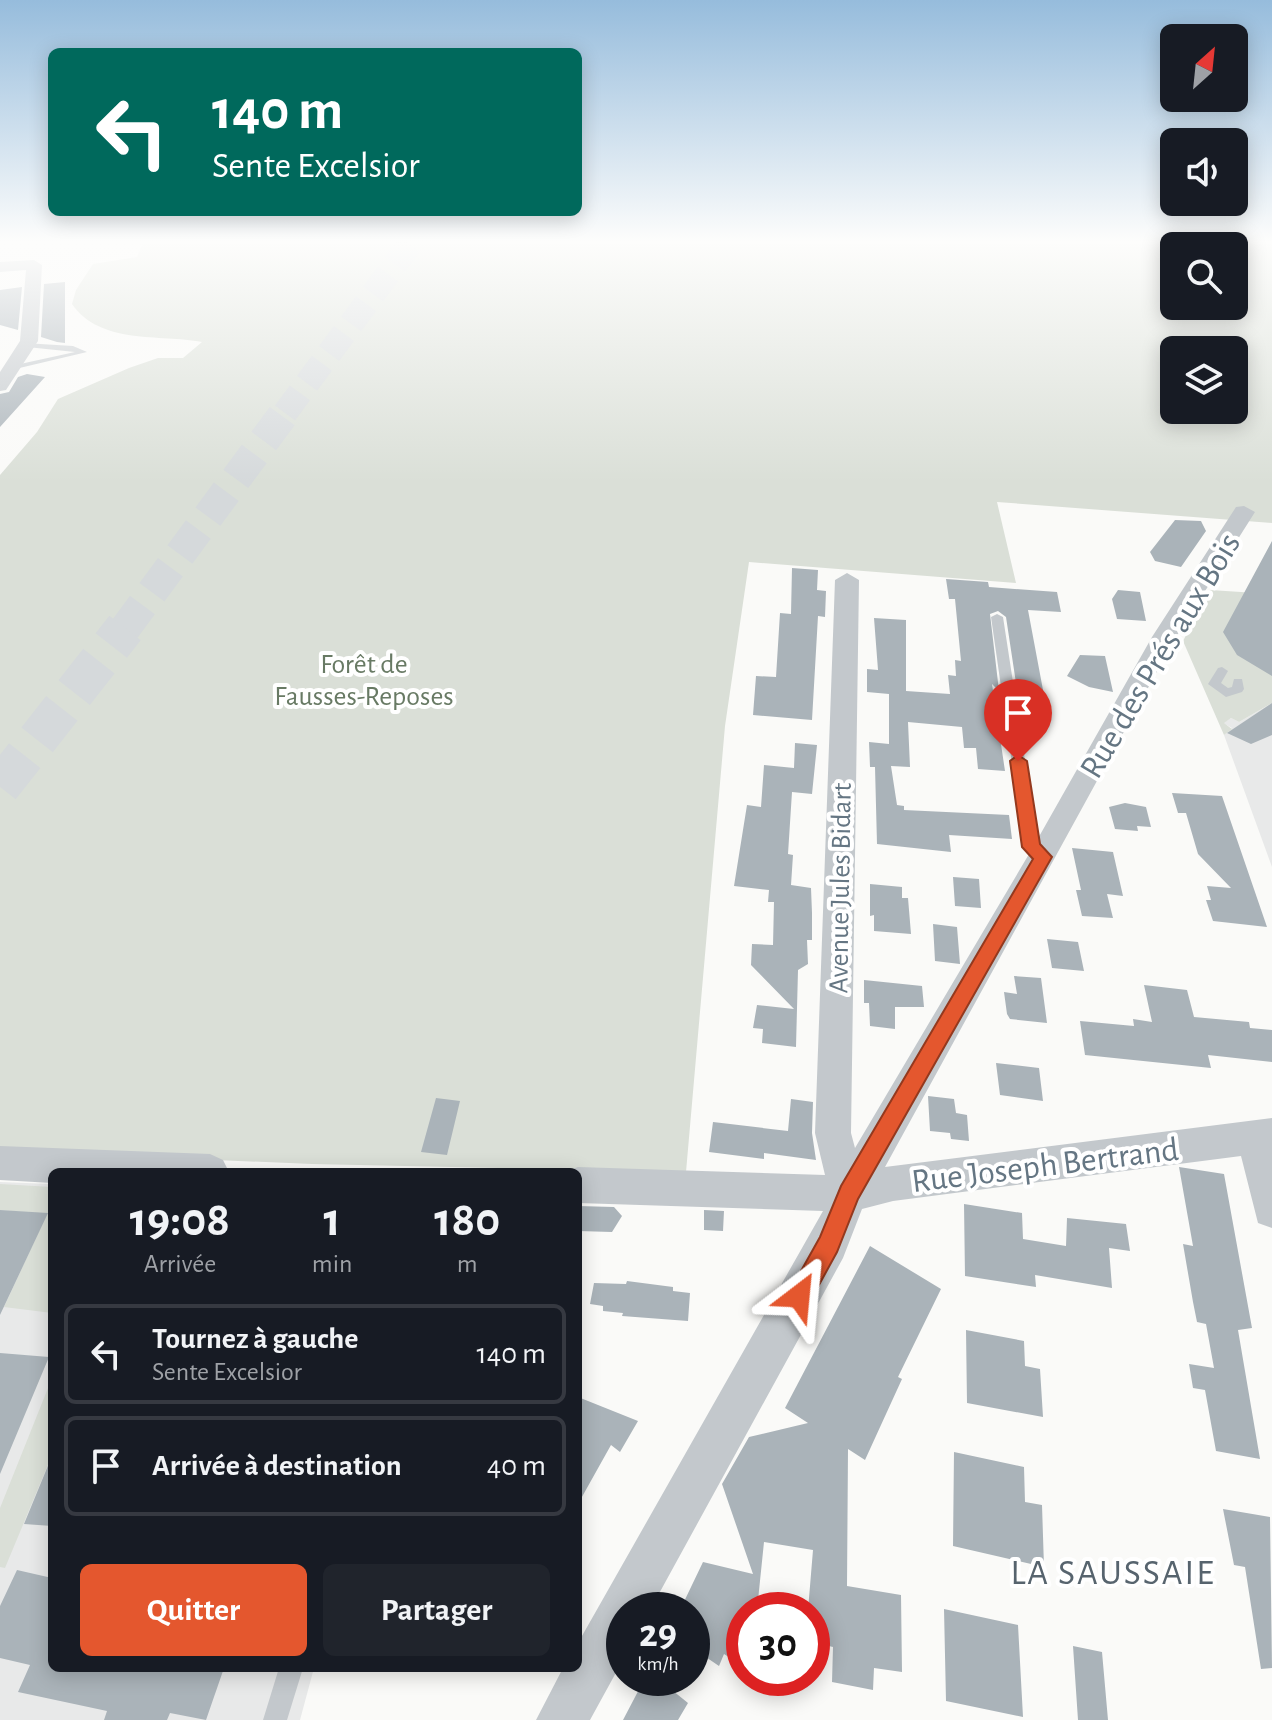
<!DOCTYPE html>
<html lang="fr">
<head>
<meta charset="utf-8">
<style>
	:root { --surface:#171b24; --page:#20242c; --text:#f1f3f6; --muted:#9ea1a6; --line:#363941; --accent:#e4572e }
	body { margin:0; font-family:"Alegreya Sans",sans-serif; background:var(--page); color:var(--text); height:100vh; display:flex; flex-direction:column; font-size:30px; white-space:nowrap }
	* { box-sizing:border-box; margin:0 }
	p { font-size:26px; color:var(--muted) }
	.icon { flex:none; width:44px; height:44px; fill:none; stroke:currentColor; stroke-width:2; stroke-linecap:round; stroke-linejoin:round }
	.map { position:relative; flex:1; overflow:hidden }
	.details { position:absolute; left:48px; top:1168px; width:534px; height:504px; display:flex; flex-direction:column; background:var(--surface); border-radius:12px; box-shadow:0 4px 20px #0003 }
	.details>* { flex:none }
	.guide { position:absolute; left:48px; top:48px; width:534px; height:168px; border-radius:12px; box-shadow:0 4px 20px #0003; background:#00695c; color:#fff; overflow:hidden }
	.needle { width:52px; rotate:27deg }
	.controls { position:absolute; left:1160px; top:24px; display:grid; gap:16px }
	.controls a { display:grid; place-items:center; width:88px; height:88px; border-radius:12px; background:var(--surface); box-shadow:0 4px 20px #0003; font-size:40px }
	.speed { position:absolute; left:606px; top:1592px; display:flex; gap:16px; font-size:40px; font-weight:700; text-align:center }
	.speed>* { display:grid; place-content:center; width:104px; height:104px; border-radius:50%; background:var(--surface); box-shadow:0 4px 20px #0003; line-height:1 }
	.speed small { font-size:20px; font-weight:400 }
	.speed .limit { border:12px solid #d22; background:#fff; color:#111 }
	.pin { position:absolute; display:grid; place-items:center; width:68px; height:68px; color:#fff; margin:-82px -34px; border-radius:50% 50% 50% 0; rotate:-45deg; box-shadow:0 0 8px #0007 }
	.pin .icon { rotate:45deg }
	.me { position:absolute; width:88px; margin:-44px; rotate:29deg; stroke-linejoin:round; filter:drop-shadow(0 0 6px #0008) }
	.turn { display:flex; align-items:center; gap:28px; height:168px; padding:0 32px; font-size:36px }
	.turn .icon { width:104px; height:104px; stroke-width:2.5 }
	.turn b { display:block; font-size:56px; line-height:68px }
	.eta { display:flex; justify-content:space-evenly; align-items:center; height:136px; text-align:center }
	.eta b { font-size:48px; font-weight:700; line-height:56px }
	.primary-button { display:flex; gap:16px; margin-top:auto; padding:16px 32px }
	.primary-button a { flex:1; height:92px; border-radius:12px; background:var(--accent); color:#fff; font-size:32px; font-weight:700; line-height:92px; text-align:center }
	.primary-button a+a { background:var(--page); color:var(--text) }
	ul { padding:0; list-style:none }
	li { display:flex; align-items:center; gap:24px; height:100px; margin:0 16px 12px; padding:0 16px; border:4px solid var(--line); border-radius:12px }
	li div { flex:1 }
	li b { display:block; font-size:30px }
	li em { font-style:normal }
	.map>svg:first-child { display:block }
	.built { fill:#e8e9e9 }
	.green { fill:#dadfd7; fill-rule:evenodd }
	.building { fill:#aab3b9 }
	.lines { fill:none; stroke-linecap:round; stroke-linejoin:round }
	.highway-tunnel-far2 { stroke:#d5d9db; stroke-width:25; stroke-dasharray:25 12; stroke-linecap:butt }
	.highway-tunnel-far1 { stroke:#d5d9db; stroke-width:31; stroke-dasharray:31 16; stroke-linecap:butt }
	.highway-tunnel { stroke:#d5d9db; stroke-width:40; stroke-dasharray:40 20; stroke-linecap:butt }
	.lane { fill:#c3c8cc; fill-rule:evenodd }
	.street { fill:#c3c8cc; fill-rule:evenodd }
	.route { fill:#e4572e; stroke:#94391e; stroke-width:2 }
	.labels { text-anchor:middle; stroke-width:8; stroke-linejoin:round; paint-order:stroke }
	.park-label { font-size:28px; fill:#687a64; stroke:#fff }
	.street-label { font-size:28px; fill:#657683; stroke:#fff }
	.near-street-label { font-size:34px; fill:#657683; stroke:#fff }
	.near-neighbourhood-label { font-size:36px; letter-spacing:2px; fill:#57646e; stroke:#fff }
</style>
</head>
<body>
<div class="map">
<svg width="1272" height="1720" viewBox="0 0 1272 1720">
	<rect width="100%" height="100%" fill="#fafaf8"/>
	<path class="built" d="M 1272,703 L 1272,867 L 1224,735 L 1232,728 L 1223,723 L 1231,718 L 1239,722 Z
		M 0,1182 L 52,1184 L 52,1668 L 314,1668 L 300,1720 L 0,1720 Z"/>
	<path class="green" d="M 143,243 L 1272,243 L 1272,523 L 997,502 L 1016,583 L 749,562 L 725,726 L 686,1172 L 312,1164 L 0,1151 L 0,475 L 37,432 L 58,399 L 129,368 L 158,358 L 183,358 L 202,342 C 160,334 100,345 72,304 L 76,290 L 93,264 L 137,257 ZM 1174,246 L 1234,246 L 1234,306 L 1174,306 ZM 1174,350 L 1234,350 L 1234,410 L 1174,410 Z
		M 1210,590 L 1272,594 L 1272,703 L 1239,722 L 1231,718 L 1224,723 L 1232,729 L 1224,735 L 1183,641 Z
		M 0,1184 L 52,1187 L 52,1313 L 4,1307 L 47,1214 L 0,1210 Z
		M 52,1378 L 52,1455 L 5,1568 L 0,1567 L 0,1508 Z"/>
	<path class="building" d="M 65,282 L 65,343 L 57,342 L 41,337 L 44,284 Z
		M 22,287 L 18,330 L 0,325 L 0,290 Z
		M 27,374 L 45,377 L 0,427 L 0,394 L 9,392 L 18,377 Z
		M 1175,520 L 1201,521 L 1206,531 L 1181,567 L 1155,561 L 1150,552 Z
		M 1272,541 L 1272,676 L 1237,655 L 1223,632 Z
		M 792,568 L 818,570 L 817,590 L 826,591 L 825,617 L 818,616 L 812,720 L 753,715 L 756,676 L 776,677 L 780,613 L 791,614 Z
		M 946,579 L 988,582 L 989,587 L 1057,592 L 1061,612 L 1028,610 L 1049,722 L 1036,721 L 1031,726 L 1021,716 L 1006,617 L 998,611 L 990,614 L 999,691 L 992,684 L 1005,771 L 978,769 L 976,748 L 964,748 L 962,727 L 908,722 L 910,767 L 891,766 L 897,805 L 904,806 L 904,810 L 1009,815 L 1012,839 L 949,835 L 951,852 L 877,844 L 875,767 L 870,767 L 869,742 L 889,744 L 889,694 L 867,692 L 867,669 L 878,670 L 874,618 L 906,620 L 906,691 L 950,694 L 948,675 L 956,676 L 955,660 L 961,661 L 955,599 L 949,599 Z
		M 1118,590 L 1140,592 L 1146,621 L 1117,619 L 1112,599 Z
		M 1080,655 L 1105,656 L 1113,692 L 1089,687 L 1067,676 Z
		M 1272,703 L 1272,735 L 1251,744 L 1227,733 Z
		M 795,743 L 817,745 L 812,794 L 792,792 L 788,854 L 793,855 L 791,885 L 811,888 L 812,913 L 812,940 L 807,940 L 808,964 L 798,970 L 796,1047 L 762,1043 L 763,1029 L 753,1028 L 757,1005 L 794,1009 L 751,965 L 752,944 L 773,945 L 774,902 L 768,902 L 769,890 L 734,886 L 747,805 L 761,807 L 764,765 L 794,768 Z
		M 1172,793 L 1222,796 L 1267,927 L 1213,921 L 1206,900 L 1211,900 L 1207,886 L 1231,888 L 1198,854 L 1186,813 L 1178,813 Z
		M 1125,803 L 1146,807 L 1151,827 L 1137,826 L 1138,831 L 1115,829 L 1109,807 Z
		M 1072,848 L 1113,852 L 1123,896 L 1107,894 L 1113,918 L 1082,916 L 1076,890 L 1081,890 Z
		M 953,877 L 979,879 L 981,908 L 955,906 Z
		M 870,884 L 902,887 L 902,898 L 908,898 L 911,934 L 874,931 L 874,915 L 870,916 Z
		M 933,924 L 957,927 L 960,964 L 935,961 Z
		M 1047,939 L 1078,942 L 1084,971 L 1052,968 Z
		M 1014,976 L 1041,978 L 1047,1023 L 1010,1019 L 1007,1014 L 1004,992 L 1017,994 Z
		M 864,980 L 922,986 L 924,1007 L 895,1007 L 895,1029 L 870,1026 L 869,1003 L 864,1003 Z
		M 1144,985 L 1187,990 L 1194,1017 L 1249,1022 L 1250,1028 L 1272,1030 L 1272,1062 L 1208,1055 L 1211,1068 L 1085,1055 L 1080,1021 L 1134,1026 L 1133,1019 L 1152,1022 Z
		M 996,1063 L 1039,1068 L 1043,1101 L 1000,1095 Z
		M 928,1096 L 954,1099 L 956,1113 L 967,1115 L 969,1141 L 951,1139 L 950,1133 L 930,1131 Z
		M 436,1098 L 460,1101 L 447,1155 L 421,1152 Z
		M 791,1099 L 813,1102 L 812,1133 L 816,1160 L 764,1153 L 764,1159 L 709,1152 L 713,1122 L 788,1131 Z
		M 1179,1167 L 1224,1174 L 1252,1328 L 1238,1330 L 1260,1459 L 1216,1451 L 1205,1390 L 1193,1388 L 1189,1364 L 1214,1368 L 1206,1324 L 1197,1322 L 1193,1302 L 1183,1244 L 1193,1246 Z
		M 964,1204 L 1022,1213 L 1023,1239 L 1066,1246 L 1067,1218 L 1126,1224 L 1130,1251 L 1109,1248 L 1112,1288 L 1035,1275 L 1036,1287 L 965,1276 Z
		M 578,1206 L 614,1207 L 622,1216 L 612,1232 L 578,1231 Z
		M 0,1210 L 48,1213 L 0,1315 Z
		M 704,1210 L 724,1211 L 723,1231 L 704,1230 Z
		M 870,1246 L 941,1289 L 898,1377 L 902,1379 L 865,1460 L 848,1449 L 847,1586 L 901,1595 L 902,1672 L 874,1668 L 873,1690 L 832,1682 L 833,1647 L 812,1642 L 812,1610 L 808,1610 L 813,1550 L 764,1542 L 757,1610 L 744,1610 L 744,1667 L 724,1654 L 719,1666 L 694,1649 L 699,1637 L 692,1632 L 692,1610 L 680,1610 L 703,1562 L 753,1574 L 722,1484 L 749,1437 L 808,1423 L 785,1408 Z
		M 627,1281 L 673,1287 L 673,1291 L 690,1293 L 688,1321 L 622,1316 L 623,1313 L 603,1311 L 603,1306 L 590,1304 L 594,1283 L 626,1284 Z
		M 966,1330 L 1024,1341 L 1025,1366 L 1040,1369 L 1043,1417 L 967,1403 Z
		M 0,1353 L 49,1357 L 0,1474 Z
		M 578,1397 L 638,1421 L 620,1452 L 611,1445 L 578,1504 Z
		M 954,1452 L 1024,1467 L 1025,1502 L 1042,1505 L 1044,1567 L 953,1546 Z
		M 52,1456 L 52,1526 L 24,1524 Z
		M 1223,1509 L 1270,1517 L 1272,1668 L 1261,1669 L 1245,1567 L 1234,1565 Z
		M 17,1570 L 52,1578 L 52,1668 L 224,1668 L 206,1720 L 170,1713 L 167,1720 L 104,1720 L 107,1711 L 18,1692 L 30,1665 L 0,1658 L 0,1606 Z
		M 944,1609 L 1018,1625 L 1023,1717 L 946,1701 Z
		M 1073,1646 L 1102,1652 L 1108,1720 L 1078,1720 Z
		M 645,1678 L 657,1678 L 688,1703 L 678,1720 L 623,1720 Z"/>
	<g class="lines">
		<path class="highway-tunnel-far2" d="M 285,413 L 411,243"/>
		<path class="highway-tunnel-far1" d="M 124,630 L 286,411"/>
		<path class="highway-tunnel" d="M 0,787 L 125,628"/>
		<path class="lane" d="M 24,343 L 73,346 L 87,352 L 11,370 L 11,366 L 75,352 L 27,347 L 24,347 Z
			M 997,614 L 1003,617 L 1038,845 L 1050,857 L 1043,862 L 1038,861 L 1024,847 L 991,617 Z
			M 1222,667 L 1228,671 L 1221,683 L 1228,688 L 1232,687 L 1234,679 L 1242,679 L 1244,689 L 1242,692 L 1226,697 L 1208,684 L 1218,668 Z
			M 279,1668 L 303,1668 L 287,1720 L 263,1720 Z"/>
		<path class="street" d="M 34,260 L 42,265 L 38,341 L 6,390 L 0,391 L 0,372 L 20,341 L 26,270 L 0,272 L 0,262 Z
			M 1244,506 L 1255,512 L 1176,637 L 885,1167 L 1272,1118 L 1272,1228 L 1258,1223 L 1241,1156 L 893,1201 L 862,1209 L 843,1258 L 650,1610 L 624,1610 L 624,1658 L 590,1720 L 536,1720 L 563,1668 L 578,1668 L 578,1643 L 823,1211 L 578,1203 L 578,1172 L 565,1172 L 578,1167 L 825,1175 L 815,1133 L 835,580 L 847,573 L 859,580 L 851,1133 L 855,1148 L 1032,849 L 1152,637 L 1236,507 Z
			M 0,1146 L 210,1154 L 223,1160 L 229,1172 L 52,1172 L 52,1183 L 0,1180 Z"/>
	</g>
	<linearGradient id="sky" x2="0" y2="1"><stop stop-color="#96bcdc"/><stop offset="0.5" stop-color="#fdfdfc"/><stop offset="1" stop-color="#fdfdfc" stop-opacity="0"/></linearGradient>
	<rect width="1272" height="483" fill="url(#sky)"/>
	<path class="route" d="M 1018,755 L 1027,761 L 1040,844 L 1052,857 L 858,1199 L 837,1252 L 808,1305 L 799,1309 L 790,1305 L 787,1296 L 820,1237 L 841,1186 L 1033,859 L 1022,847 L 1010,761 Z"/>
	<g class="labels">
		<g class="park-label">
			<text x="364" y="673">Forêt de<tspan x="364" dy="32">Fausses-Reposes</tspan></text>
		</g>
		<g class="street-label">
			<text transform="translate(839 888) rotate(-89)" y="10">Avenue Jules Bidart</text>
		</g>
		<g class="near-street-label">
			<text transform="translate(1159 655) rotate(-59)" y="12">Rue des Prés aux Bois</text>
			<text transform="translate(1045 1164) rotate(-7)" y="12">Rue Joseph Bertrand</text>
		</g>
		<g class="near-neighbourhood-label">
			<text x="1113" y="1584">LA SAUSSAIE</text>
		</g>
	</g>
</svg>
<div class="controls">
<a><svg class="needle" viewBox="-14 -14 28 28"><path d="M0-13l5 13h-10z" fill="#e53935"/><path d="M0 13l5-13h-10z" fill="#9ea1a6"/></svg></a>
<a><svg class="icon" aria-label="sound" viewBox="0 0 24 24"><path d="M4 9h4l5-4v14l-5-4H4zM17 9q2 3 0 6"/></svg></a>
<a><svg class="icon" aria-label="search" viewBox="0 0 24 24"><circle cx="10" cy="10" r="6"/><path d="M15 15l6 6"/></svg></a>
<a><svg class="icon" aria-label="layers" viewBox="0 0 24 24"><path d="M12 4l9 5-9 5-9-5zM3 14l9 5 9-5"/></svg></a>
</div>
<div class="speed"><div>29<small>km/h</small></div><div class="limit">30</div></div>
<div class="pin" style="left:1018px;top:761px;background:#d93025"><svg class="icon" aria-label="arrive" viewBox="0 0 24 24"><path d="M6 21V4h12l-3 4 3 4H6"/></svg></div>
<svg class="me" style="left:799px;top:1296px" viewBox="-20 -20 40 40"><path d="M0-17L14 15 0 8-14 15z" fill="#e4572e" stroke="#fff" stroke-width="4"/></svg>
<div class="guide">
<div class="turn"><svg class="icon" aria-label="left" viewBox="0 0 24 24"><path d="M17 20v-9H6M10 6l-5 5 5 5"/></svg><div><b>140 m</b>Sente Excelsior</div></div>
</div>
<section class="details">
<div class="eta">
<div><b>19:08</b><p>Arrivée</p></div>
<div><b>1</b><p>min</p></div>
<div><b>180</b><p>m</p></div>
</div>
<ul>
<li><svg class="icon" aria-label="left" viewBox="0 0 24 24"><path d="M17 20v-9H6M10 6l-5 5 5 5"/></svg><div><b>Tournez à gauche</b><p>Sente Excelsior</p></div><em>140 m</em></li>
<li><svg class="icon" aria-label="arrive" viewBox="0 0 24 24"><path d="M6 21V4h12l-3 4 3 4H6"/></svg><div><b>Arrivée à destination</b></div><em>40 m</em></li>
</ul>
<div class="primary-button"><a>Quitter</a><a>Partager</a></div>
</section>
</div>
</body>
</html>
